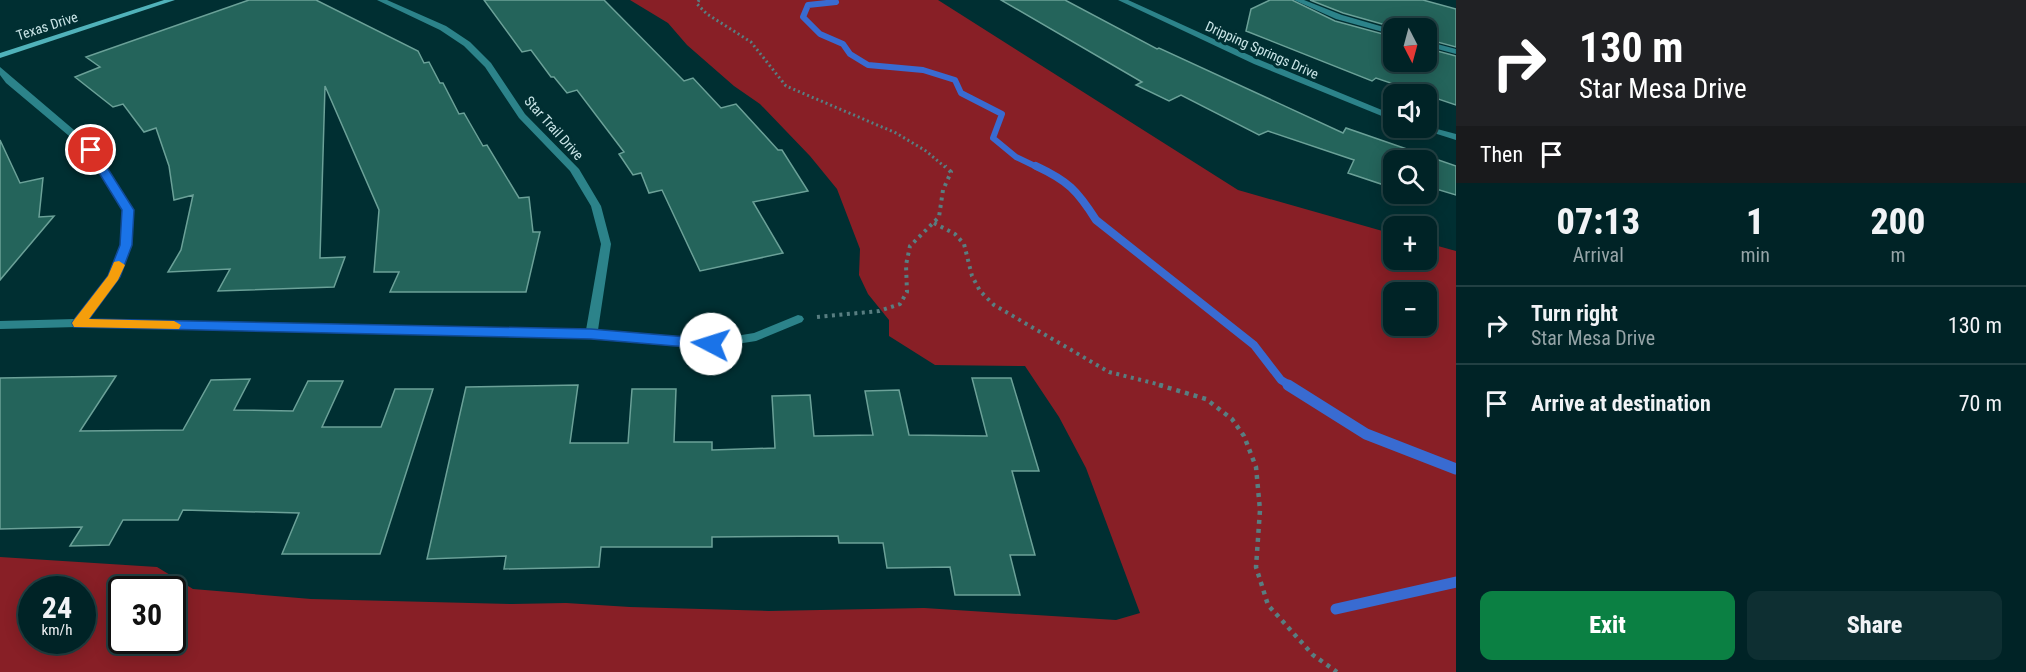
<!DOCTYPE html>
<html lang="en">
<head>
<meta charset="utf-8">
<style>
	:root { --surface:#002326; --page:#0e2f32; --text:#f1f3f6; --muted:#95a4a7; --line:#224043; --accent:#0b8043 }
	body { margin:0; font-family:"Roboto Condensed",sans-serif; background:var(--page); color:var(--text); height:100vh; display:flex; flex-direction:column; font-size:22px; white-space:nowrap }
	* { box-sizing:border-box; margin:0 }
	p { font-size:20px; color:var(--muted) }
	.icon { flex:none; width:33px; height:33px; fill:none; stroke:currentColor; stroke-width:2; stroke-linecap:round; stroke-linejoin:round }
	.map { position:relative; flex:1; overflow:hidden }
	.sheet { display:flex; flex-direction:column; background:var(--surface); width:570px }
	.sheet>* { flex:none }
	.hud { background:#202124; color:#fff; overflow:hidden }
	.needle { width:39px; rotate:174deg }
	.tools { position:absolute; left:1383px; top:18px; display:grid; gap:12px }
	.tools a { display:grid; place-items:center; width:54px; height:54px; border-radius:12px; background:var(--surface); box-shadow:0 3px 15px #0003,0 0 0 2px var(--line); font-size:30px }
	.speed { position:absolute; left:18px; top:576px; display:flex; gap:12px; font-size:30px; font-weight:700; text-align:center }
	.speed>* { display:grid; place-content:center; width:78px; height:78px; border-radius:50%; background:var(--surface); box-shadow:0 3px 15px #0003,0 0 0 2px var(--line); line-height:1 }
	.speed small { font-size:15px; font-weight:400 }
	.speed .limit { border:3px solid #111; border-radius:9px; background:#fff; color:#111 }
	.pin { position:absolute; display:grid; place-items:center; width:51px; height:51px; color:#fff; margin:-26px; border:3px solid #fff; border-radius:50%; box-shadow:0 2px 6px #0007 }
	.me { position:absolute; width:66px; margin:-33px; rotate:275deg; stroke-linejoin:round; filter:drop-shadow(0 0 4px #0008) }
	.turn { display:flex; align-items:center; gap:21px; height:126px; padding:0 24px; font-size:27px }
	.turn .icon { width:78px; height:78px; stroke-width:2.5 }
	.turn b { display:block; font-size:42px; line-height:51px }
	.then { display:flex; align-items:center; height:57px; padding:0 24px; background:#0003; gap:12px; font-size:22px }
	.eta { display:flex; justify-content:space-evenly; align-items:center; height:102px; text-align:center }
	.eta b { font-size:36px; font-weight:800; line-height:42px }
	.cta { display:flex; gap:12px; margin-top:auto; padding:12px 24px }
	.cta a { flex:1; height:69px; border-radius:12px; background:var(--accent); color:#fff; font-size:24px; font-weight:800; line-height:69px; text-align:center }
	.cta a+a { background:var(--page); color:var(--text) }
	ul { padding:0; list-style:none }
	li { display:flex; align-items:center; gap:18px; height:78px; padding:0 24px; border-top:2px solid var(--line) }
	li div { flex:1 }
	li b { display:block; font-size:22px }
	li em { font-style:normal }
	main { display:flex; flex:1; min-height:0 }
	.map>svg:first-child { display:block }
	.green { fill:#881f26; fill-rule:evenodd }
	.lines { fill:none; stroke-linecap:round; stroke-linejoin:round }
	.stream-far2 { stroke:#396bd1; stroke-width:6 }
	.stream-far1 { stroke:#396bd1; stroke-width:8 }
	.stream { stroke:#396bd1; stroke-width:11 }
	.building { fill:#24645b; stroke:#6ba198; stroke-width:1.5 }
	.path-far2 { stroke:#587e81; stroke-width:3; stroke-dasharray:2 3; stroke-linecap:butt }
	.path-far1 { stroke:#587e81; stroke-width:4; stroke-dasharray:3 4.5; stroke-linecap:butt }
	.path { stroke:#587e81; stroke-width:4.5; stroke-dasharray:4 5; stroke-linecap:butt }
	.lane { fill:#2c838a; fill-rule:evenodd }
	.street { fill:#2c838a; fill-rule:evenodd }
	.secondary { fill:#50b2ba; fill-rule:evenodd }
	.route { fill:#1a73e8; stroke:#114b97; stroke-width:1.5 }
	.slow { fill:#f59e0b }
	.labels { text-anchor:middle; stroke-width:6; stroke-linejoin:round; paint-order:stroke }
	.far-street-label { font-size:14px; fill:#c9e5e7; stroke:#002f32 }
</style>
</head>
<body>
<main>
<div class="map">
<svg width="1456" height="672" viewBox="0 0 1456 672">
	<rect width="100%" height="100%" fill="#002f32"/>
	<path class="green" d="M 630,0 L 938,0 L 1238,190 L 1393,234 L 1394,260 L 1426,260 L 1427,243 L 1456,251 L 1456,672 L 0,672 L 0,557 L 157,567 L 193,589 L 311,599 L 512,604 L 566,603 L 630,607 L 769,611 L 924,608 L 1116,620 L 1140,613 L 1086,468 L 1059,417 L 1025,366 L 935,365 L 889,336 L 889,320 L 868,294 L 859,275 L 860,249 L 837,189 L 810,156 L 760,104 L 734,86 L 687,45 L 668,23 ZM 1394,292 L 1426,292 L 1426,326 L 1394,326 ZM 32,590 L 82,590 L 82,640 L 32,640 ZM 122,590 L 172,590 L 172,640 L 122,640 Z"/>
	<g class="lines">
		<path class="stream-far2" d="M 835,0 L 836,2 L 808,5 L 803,17 L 820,34 L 843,44 L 850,54 L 868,65 L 923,70 L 955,80 L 961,93 L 1002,114 L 993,138 L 1016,157 L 1039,168"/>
		<path class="stream-far1" d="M 1036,166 C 1068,181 1077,190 1096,220 L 1254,345 L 1281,380 L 1291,386"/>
		<path class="stream" d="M 1288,385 L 1366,434 L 1456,469
			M 1336,609 L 1456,582"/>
	</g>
	<path class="building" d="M 249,0 L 316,0 L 418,51 L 424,63 L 429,62 L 440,83 L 443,83 L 459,114 L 464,113 L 483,146 L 487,145 L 519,198 L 529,197 L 533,232 L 540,232 L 526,292 L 390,292 L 399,272 L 374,272 L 379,210 L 325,86 L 320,258 L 345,257 L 334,287 L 218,291 L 230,269 L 168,272 L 181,250 L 193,195 L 174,200 L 169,166 L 156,128 L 144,132 L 123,104 L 113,107 L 75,77 L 100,67 L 86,57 Z
		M 484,0 L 604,0 L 684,81 L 693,78 L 721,108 L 736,104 L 778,150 L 782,150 L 808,191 L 753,202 L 783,253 L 700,271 L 662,190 L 649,193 L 641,173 L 633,175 L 619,154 L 624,152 L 577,90 L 567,93 L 554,77 L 551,77 L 531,50 L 522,52 Z
		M 1001,0 L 1065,0 L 1157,49 L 1159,48 L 1343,133 L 1346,128 L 1456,166 L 1456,195 L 1426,186 L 1426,160 L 1394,160 L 1394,175 L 1387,186 L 1348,173 L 1354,160 L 1268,131 L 1259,135 L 1181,95 L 1169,101 L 1136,85 L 1142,82 Z
		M 1270,0 L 1292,0 L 1335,21 L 1394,37 L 1394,62 L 1426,62 L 1426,48 L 1456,56 L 1456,105 L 1376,78 L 1372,81 L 1246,31 L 1251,9 Z
		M 1310,0 L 1423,0 L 1456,9 L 1456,47 L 1426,39 L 1426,28 L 1396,28 L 1343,13 Z
		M 0,140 L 20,183 L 43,178 L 39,217 L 54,216 L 0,280 Z
		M 116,376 L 80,431 L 183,430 L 211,380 L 250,379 L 234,410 L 293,411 L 308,381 L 343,381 L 322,427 L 381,427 L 395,389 L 433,389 L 380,554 L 282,554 L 299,513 L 183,510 L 178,520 L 123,520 L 109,545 L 70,546 L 82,527 L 0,529 L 0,378 Z
		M 972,378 L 1011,378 L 1039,471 L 1012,471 L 1035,555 L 1010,555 L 1020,595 L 955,595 L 950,567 L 887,568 L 883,543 L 839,543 L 838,536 L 712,537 L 712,547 L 601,547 L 599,567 L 504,569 L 506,556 L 427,559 L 466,387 L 578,385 L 570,443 L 628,443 L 632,389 L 676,389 L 674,442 L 712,442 L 712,450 L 775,448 L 772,396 L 810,395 L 814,436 L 873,435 L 865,391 L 899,390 L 909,435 L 987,436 Z"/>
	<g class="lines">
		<path class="path-far2" d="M 699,0 L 697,4 L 707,14 L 751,42 L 786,86 L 896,133 L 926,151 L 946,168"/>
		<path class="path-far1" d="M 934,223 L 955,234 L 964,244 L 972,276 L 980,291 L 994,305 L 1109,372 L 1165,386
			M 817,317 L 879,311 L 900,304 L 907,292 L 906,265 L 910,246 L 939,217 L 943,190 L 951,172 L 945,166"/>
		<path class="path" d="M 1159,385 L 1206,399 L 1232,419 L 1244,436 L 1256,467 L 1260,510 L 1256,567 L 1268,605 L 1313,655 L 1337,672"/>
		<path class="lane" d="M 1294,0 L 1304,0 L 1342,15 L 1394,30 L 1394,35 L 1336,19 Z
			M 1426,41 L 1456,49 L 1456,54 L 1426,46 Z"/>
		<path class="street" d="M 377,0 L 387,0 L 446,26 L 470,42 L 491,63 L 525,114 L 579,169 L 601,206 L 611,244 L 598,330 L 711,340 L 754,333 L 798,315 L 802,316 L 804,319 L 802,322 L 756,341 L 711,348 L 591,338 L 78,327 L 0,329 L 0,321 L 75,319 L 109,276 L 121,245 L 123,210 L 87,151 L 6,83 L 0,75 L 0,67 L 94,147 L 133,210 L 131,245 L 120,277 L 88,319 L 586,330 L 601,244 L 591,206 L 570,171 L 519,118 L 485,67 L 464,46 L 440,30 Z
			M 1118,0 L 1128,0 L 1260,60 L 1394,115 L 1394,121 L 1254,64 Z
			M 1426,126 L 1456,134 L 1456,140 L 1418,128 Z"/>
		<path class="secondary" d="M 164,0 L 175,0 L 0,58 L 0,53 Z"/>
	</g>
	<path class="route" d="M 91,146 L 96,150 L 134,210 L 132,245 L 120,277 L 89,319 L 591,329 L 711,339 L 718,344 L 711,349 L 591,339 L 74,327 L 72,323 L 74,320 L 108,276 L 120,245 L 122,210 L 85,150 Z"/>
	<path class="slow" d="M 119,261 L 125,265 L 118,280 L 89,319 L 174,321 L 181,325 L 179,329 L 74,327 L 72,323 L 74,320 L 108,276 L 114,262 Z"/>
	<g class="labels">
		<g class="far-street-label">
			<text transform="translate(47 26) rotate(-18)" y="5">Texas Drive</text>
			<text transform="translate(1262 50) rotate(24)" y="5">Dripping Springs Drive</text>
			<text transform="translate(554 128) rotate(48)" y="5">Star Trail Drive</text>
		</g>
	</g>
</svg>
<div class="tools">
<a><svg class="needle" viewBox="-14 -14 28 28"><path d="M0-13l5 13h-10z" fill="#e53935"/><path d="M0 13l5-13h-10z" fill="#95a4a7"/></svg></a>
<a><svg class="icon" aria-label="sound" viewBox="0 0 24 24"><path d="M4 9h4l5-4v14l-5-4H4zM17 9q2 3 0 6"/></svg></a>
<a><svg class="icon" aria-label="search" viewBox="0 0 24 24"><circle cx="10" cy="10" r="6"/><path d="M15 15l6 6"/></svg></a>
<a>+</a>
<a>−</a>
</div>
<div class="speed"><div>24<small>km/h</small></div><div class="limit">30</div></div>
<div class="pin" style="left:91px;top:150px;background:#d93025"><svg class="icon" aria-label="arrive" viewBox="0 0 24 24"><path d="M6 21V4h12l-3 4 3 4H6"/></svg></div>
<svg class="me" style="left:711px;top:344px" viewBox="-20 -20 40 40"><circle r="19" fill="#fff"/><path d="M0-13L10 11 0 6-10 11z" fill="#1a73e8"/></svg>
</div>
<section class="sheet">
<div class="hud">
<div class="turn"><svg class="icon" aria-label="right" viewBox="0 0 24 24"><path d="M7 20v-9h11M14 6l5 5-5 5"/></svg><div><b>130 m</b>Star Mesa Drive</div></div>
<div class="then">Then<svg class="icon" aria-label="arrive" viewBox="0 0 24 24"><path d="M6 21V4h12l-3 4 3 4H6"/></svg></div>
</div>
<div class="eta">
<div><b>07:13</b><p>Arrival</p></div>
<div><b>1</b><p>min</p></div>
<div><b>200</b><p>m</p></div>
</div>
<ul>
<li><svg class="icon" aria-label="right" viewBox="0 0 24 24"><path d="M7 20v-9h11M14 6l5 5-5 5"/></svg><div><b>Turn right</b><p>Star Mesa Drive</p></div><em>130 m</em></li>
<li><svg class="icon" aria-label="arrive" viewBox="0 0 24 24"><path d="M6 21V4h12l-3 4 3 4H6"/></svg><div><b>Arrive at destination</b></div><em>70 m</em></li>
</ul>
<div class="cta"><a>Exit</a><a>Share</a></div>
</section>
</main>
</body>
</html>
